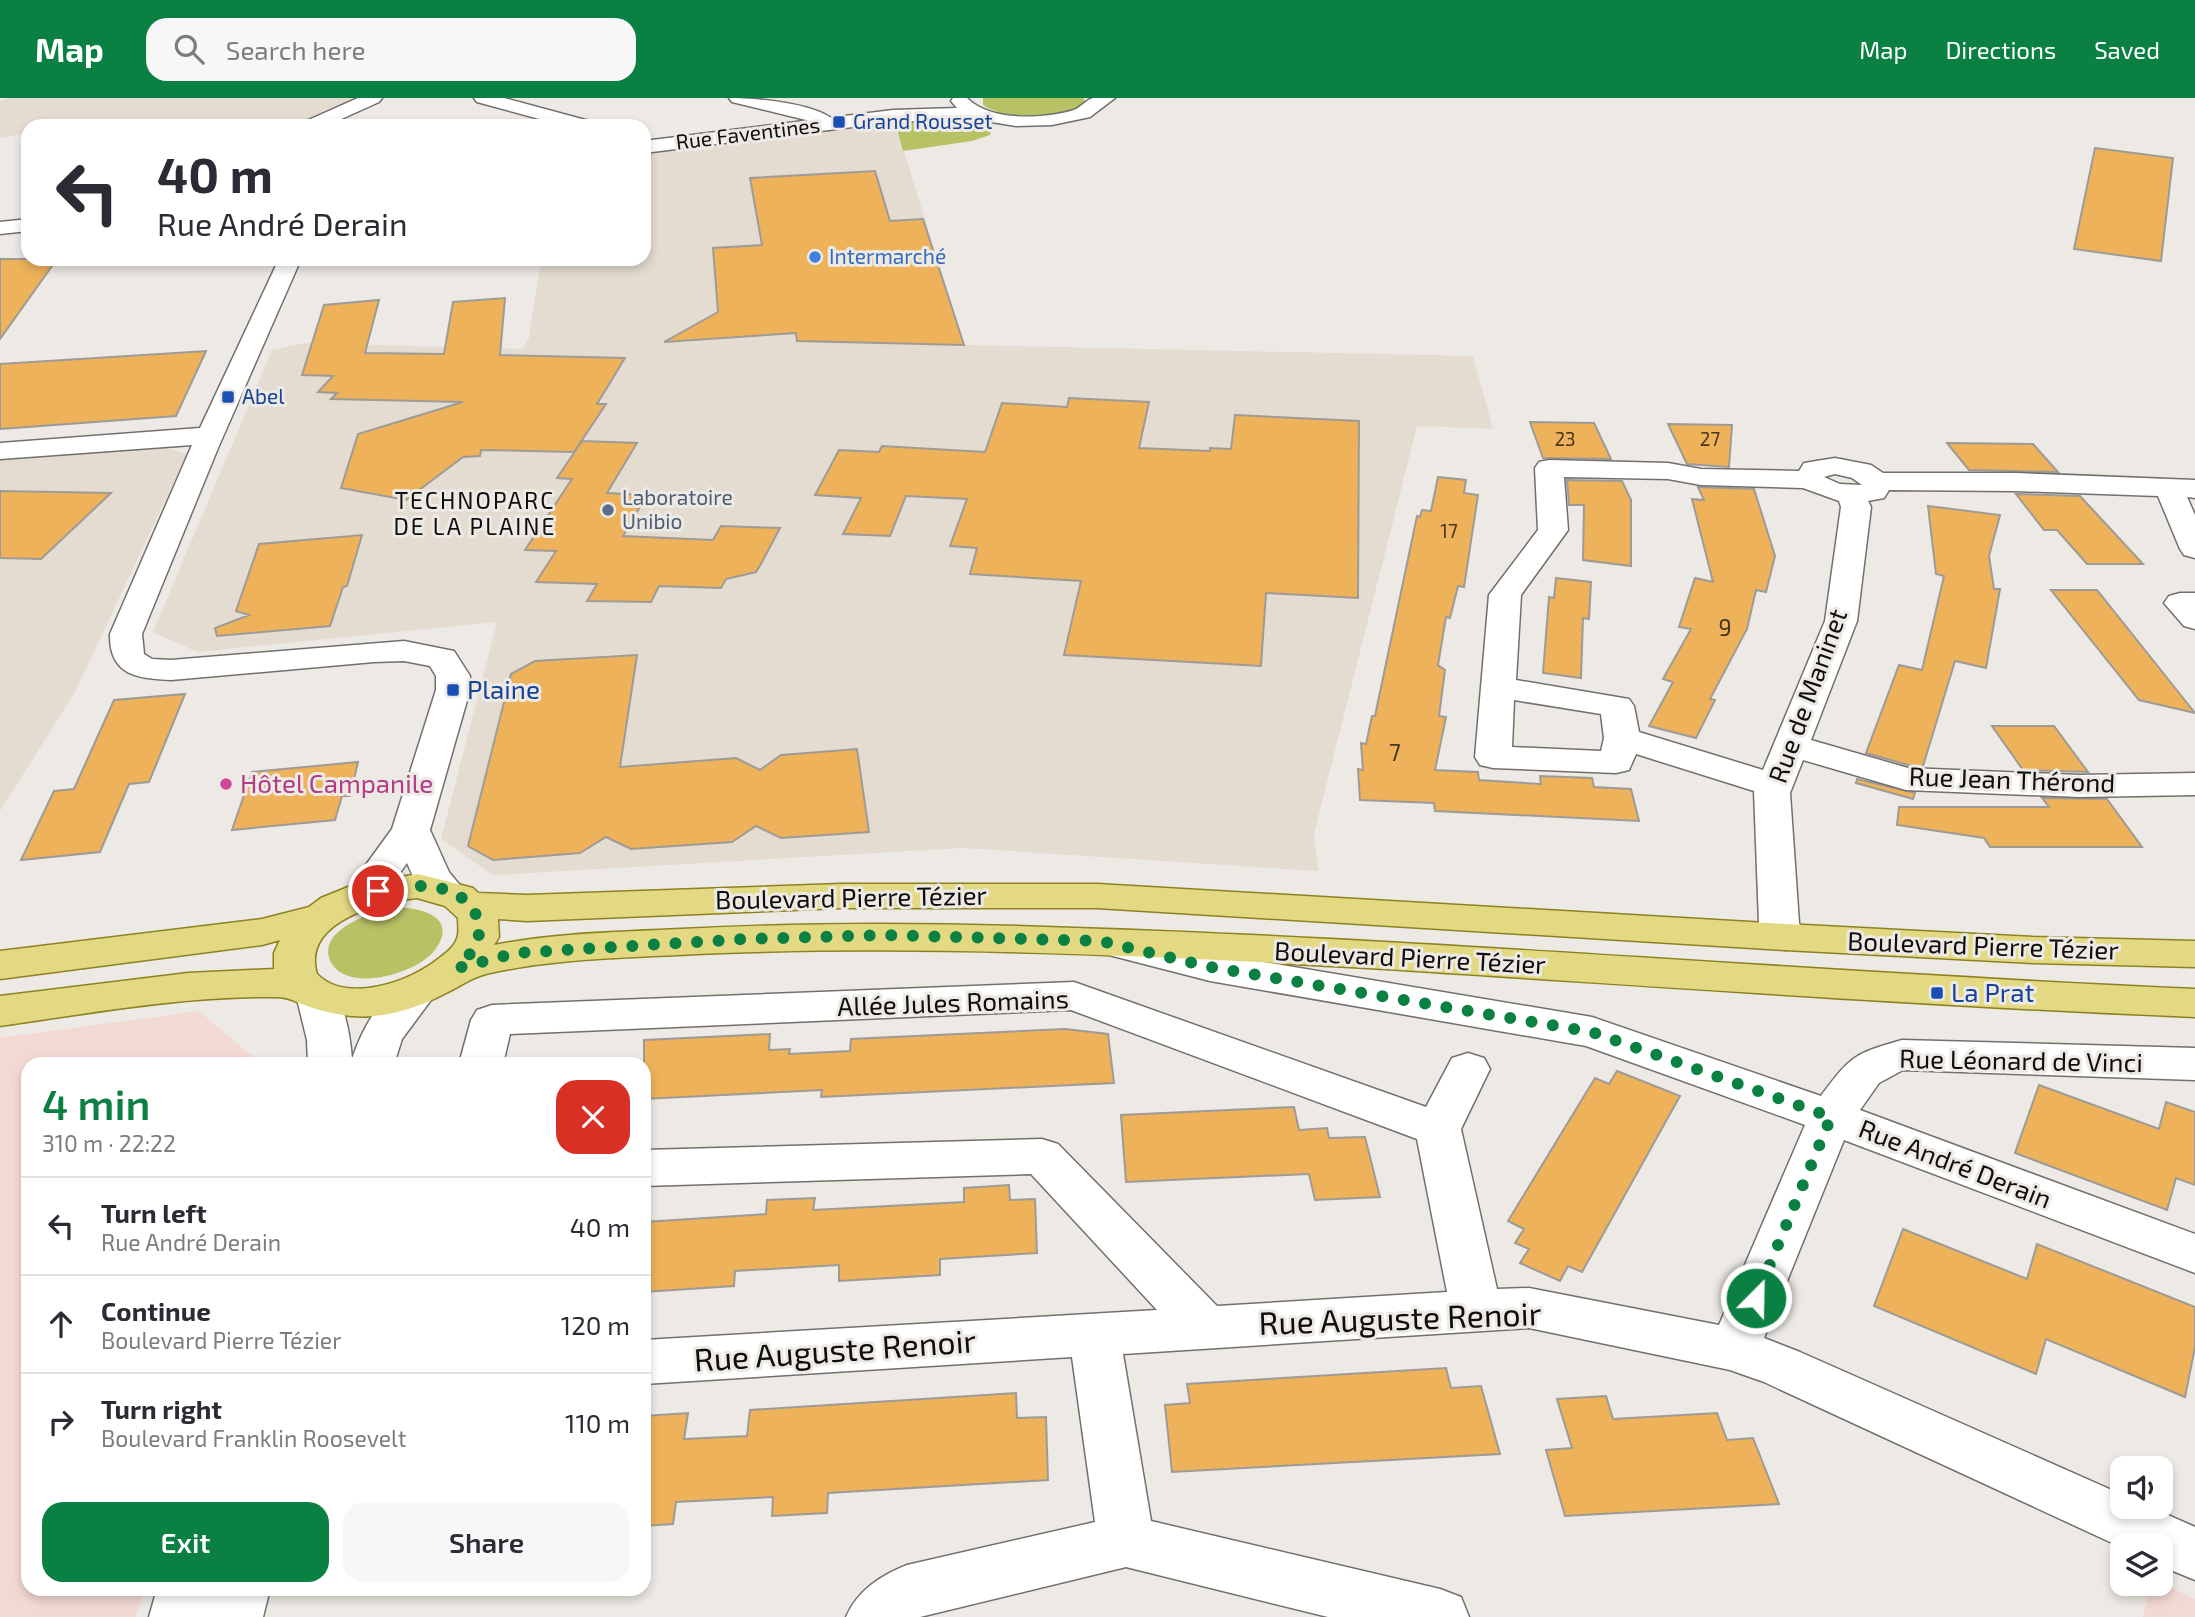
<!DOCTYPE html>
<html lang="en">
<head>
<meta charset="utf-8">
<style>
	:root { --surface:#fff; --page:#f7f7f7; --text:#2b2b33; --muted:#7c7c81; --line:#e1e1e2; --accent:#0b8043 }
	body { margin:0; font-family:"Exo 2",sans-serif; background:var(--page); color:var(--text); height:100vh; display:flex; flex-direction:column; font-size:26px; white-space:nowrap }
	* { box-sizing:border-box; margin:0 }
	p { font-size:23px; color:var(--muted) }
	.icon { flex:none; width:38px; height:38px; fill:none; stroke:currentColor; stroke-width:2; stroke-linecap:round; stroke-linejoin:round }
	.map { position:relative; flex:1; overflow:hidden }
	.panel { position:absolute; left:21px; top:959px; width:630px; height:539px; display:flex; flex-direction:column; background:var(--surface); border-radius:21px; box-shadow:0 4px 10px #0003 }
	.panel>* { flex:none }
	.banner { position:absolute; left:21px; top:21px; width:630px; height:147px; border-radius:21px; box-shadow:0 4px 10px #0003; background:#fff; color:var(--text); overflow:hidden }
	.buttons { position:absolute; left:2110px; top:1358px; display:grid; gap:14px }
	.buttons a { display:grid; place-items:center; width:63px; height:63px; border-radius:14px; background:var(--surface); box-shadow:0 4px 10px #0003; font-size:35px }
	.pin { position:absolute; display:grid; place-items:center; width:60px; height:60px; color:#fff; margin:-30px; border:4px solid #fff; border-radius:50%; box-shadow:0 2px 7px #0007 }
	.me { position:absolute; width:77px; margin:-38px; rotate:23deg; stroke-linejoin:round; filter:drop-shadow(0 0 5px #0008) }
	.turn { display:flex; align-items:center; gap:24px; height:147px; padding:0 21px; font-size:32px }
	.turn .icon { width:91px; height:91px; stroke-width:2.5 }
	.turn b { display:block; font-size:49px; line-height:60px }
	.round { display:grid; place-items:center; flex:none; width:74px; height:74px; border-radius:21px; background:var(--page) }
	.summary { display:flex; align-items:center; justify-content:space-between; height:119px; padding:0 21px }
	h1 { font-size:42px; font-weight:600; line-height:52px; color:var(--accent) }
	.cta { display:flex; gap:14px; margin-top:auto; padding:14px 21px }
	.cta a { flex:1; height:80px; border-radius:21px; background:var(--accent); color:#fff; font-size:28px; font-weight:600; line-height:80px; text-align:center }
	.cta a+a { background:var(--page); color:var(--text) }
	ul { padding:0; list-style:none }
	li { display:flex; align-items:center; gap:21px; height:98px; padding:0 21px; border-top:2px solid var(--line) }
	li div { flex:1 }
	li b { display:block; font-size:26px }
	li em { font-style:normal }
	header { display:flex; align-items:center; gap:42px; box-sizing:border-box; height:98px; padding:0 35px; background:var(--accent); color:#fff }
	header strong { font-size:33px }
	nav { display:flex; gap:38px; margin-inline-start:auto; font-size:24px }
	.search { width:490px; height:63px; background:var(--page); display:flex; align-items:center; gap:18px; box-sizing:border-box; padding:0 24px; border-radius:21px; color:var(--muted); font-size:26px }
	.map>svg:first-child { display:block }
	.built { fill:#e4dcd1 }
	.education { fill:#f3d9d4 }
	.medical { fill:#f3d9d3 }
	.green { fill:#b7c265 }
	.building { fill:#eeb25b; stroke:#9e9b97; stroke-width:2 }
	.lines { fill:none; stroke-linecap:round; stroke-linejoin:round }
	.minor-casing { stroke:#73706c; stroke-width:3 }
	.secondary-casing { stroke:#73706c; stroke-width:3 }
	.primary-casing { stroke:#8c8222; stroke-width:3 }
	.minor { fill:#fff; fill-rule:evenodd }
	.secondary { fill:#fff; fill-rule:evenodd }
	.primary { fill:#e3d982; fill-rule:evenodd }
	.route { stroke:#0b8043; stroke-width:12; stroke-dasharray:0 21.6 }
	.transit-dot { fill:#1a4fb4; stroke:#ede9e4; stroke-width:2.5 }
	.shop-dot { fill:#3f7fe0; stroke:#ede9e4; stroke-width:2.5 }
	.service-dot { fill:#5c6f8a; stroke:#ede9e4; stroke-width:2.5 }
	.hotel-dot { fill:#d1479c; stroke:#ede9e4; stroke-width:2.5 }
	.labels { text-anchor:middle; stroke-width:6; stroke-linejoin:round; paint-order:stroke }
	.far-number-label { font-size:19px; fill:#473720 }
	.far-transit-label { font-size:21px; fill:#164399; stroke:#ede9e4; text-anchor:start }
	.far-street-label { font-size:21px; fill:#0f0e0c; stroke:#ede9e4 }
	.far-shop-label { font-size:21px; fill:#366cbe; stroke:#ede9e4; text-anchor:start }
	.far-service-label { font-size:21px; fill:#4e5e75; stroke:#ede9e4; text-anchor:start }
	.far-neighbourhood-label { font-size:23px; letter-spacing:2px; fill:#0f0e0c; stroke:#ede9e4 }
	.number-label { font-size:23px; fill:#473720 }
	.transit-label { font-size:26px; fill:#164399; stroke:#ede9e4; text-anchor:start }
	.street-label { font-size:26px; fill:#0f0e0c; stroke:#ede9e4 }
	.hotel-label { font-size:26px; fill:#b23c85; stroke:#ede9e4; text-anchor:start }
	.near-street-label { font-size:32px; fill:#0f0e0c; stroke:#ede9e4 }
</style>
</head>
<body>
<header>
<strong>Map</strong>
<div class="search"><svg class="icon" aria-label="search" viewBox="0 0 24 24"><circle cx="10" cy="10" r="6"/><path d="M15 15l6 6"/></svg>Search here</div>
<nav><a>Map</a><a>Directions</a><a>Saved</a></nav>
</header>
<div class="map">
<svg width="2195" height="1519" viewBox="0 0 2195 1519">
	<rect width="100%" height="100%" fill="#ede9e4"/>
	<path class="built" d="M 12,0 L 364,0 L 299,28 L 28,28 L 28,35 L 0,40 L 0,3 Z
		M 895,24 L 964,247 L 1473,258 L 1493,331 L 1417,328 L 1314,736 L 1318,773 L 962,750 L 493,777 L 441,741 L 497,524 L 197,554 L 153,534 L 272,252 L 305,245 L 522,251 L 529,240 L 541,161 L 644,161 L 644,54 Z
		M 162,349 L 187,356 L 75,594 L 0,713 L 0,361 Z"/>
	<path class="education" d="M 2161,1485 L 2195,1501 L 2195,1519 L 2143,1519 L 2150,1486 Z"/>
	<path class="medical" d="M 199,913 L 261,966 L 28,966 L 28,1491 L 144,1491 L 136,1519 L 0,1519 L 0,940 Z"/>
	<path class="green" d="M 983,0 L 1084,0 L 1084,4 C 1066,23 1004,22 983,7 Z
		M 964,20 L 979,23 L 992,30 L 990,37 L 972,43 L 903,53 L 895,24 Z
		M 395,809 C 422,810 460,819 434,853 C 417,875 350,895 332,866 C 312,833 374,813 395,809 Z"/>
	<path class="building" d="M 2095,50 L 2173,60 L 2161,163 L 2074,151 Z
		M 875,73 L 890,123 L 923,121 L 964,247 L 797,243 L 796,235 L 664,244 L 718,214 L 713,150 L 762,147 L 750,80 Z
		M 0,161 L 57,161 L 0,241 Z
		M 505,200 L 500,257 L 625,260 L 597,306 L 606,306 L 574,354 L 481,352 L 480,358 L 463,359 L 406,402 L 341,390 L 358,336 L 463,304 L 331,301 L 337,295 L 318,294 L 333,278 L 302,277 L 324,207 L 379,202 L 365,255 L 444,256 L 453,204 Z
		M 206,253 L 176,318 L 0,331 L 0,266 Z
		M 1069,300 L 1149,304 L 1139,350 L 1210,353 L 1210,350 L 1231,351 L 1235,317 L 1359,323 L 1358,500 L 1266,495 L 1261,568 L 1064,557 L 1081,483 L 970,476 L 977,450 L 950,448 L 967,401 L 906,398 L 890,438 L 843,436 L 861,400 L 815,397 L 839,352 L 879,354 L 882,348 L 985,354 L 1002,305 L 1067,309 Z
		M 1530,324 L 1594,325 L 1611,361 L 1543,360 Z
		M 1668,326 L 1732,327 L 1729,369 L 1687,366 Z
		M 582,343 L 637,345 L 607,395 L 647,397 L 623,438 L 713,442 L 721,428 L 780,430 L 761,466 L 756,474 L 726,481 L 721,490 L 659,488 L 651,504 L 587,503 L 597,486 L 536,484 L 556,453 L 525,452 L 572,381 L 557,380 Z
		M 1947,345 L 2033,346 L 2058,374 L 1969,372 Z
		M 1438,379 L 1466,382 L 1464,395 L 1478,397 L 1464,489 L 1458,488 L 1450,520 L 1446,519 L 1438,567 L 1445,572 L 1439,618 L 1446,619 L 1435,672 L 1478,674 L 1479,682 L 1541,686 L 1540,678 L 1592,680 L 1594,689 L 1631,691 L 1639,723 L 1435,713 L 1434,705 L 1360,702 L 1358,671 L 1363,672 L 1361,645 L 1366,646 L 1372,618 L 1375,618 L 1417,418 L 1420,419 L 1422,412 L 1431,413 Z
		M 1567,382 L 1622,383 L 1631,402 L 1631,468 L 1583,462 L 1584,407 L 1569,407 Z
		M 1698,389 L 1754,391 L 1775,458 L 1766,494 L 1756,492 L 1747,531 L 1710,601 L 1715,602 L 1696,640 L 1649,628 L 1673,584 L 1663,581 L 1691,531 L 1679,529 L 1695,480 L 1713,484 L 1692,401 L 1704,402 Z
		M 0,393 L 111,395 L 41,461 L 0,460 Z
		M 2016,396 L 2080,398 L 2143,466 L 2087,466 L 2057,432 L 2044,432 Z
		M 1928,408 L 2000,417 L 1989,458 L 1994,491 L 2000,491 L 1986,570 L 1955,563 L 1923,668 L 1908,667 L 1866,655 L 1899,567 L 1922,572 L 1944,478 L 1936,476 Z
		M 362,437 L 347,488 L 343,489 L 330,528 L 217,538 L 215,530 L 249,517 L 236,513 L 259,446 Z
		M 1556,480 L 1591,484 L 1589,521 L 1583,520 L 1581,580 L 1543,575 L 1549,499 L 1554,500 Z
		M 2051,492 L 2097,492 L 2195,615 L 2139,602 Z
		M 637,557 L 620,669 L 736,660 L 760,672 L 781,657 L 857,651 L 869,734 L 781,740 L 756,728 L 732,744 L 631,751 L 606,739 L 580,755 L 493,762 L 468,748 L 511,576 L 535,563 Z
		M 185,596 L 149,684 L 129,686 L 100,754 L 21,762 L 54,693 L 74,691 L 114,602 Z
		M 1992,628 L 2054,628 L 2088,674 L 2023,672 Z
		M 358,664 L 350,698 L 342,698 L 335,722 L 232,732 L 252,674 Z
		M 1857,681 L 1915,695 L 1913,701 L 1856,685 Z
		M 2042,700 L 2107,701 L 2142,749 L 1990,749 L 1984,740 L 1897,727 L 1899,709 L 2049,709 Z
		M 1065,931 L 1108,936 L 1114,985 L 821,999 L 822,992 L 644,1001 L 644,942 L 770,936 L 769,952 L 790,951 L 789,956 L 850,953 L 851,941 Z
		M 1617,973 L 1680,998 L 1582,1174 L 1568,1168 L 1560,1183 L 1520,1165 L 1529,1151 L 1515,1145 L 1524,1131 L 1508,1123 L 1595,980 L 1609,986 Z
		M 2039,987 L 2159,1031 L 2166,1004 L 2195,1014 L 2195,1087 L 2176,1080 L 2167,1112 L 2015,1055 Z
		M 1294,1009 L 1299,1032 L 1327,1030 L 1329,1040 L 1365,1039 L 1380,1099 L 1315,1102 L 1309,1076 L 1126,1084 L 1121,1017 Z
		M 1009,1087 L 1010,1102 L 1035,1101 L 1037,1155 L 940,1161 L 940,1177 L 839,1183 L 839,1167 L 735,1173 L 734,1188 L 644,1194 L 644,1124 L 766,1116 L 767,1102 L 815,1100 L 813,1112 L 964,1104 L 964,1090 Z
		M 1903,1131 L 2027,1181 L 2037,1146 L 2195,1209 L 2195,1249 L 2185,1299 L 2046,1241 L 2036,1276 L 1874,1208 Z
		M 1446,1270 L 1451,1290 L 1481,1288 L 1500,1356 L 1172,1374 L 1165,1307 L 1190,1305 L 1187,1286 Z
		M 1016,1295 L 1017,1320 L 1046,1319 L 1048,1382 L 828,1395 L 827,1415 L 772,1418 L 773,1399 L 676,1404 L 673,1426 L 644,1428 L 644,1318 L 688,1315 L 684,1341 L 747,1338 L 750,1312 Z
		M 1606,1298 L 1613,1321 L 1717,1315 L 1727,1342 L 1753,1340 L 1779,1406 L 1565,1418 L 1546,1352 L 1572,1350 L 1557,1301 Z"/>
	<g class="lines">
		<g class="minor-casing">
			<path id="minor" d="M 358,0 L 382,0 L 379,4 L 326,28 L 302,28 L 304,24 Z
				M 474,0 L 504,0 L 593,24 L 595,28 L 565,28 L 477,4 Z
				M 729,0 C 755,0 821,5 838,26 L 829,32 L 806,22 L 732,4 Z
				M 279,161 L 301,161 L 218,350 L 142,536 L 144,556 L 152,561 L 171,562 L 404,543 L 454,553 L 470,578 L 470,592 L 430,732 L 449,774 L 463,791 L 457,800 C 427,808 418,790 407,765 L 378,806 L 364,809 L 350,806 L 344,797 L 392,731 L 436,592 L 436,578 L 430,568 L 404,563 L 374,564 L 171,582 C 137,581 109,577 110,536 L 192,347 L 0,361 L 0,345 L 200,330 Z
				M 1835,360 L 1871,367 L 1883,375 L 2016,375 L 2195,382 L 2195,400 L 2187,399 L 2195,417 L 2195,460 L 2184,457 L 2180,451 L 2158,398 L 2016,393 L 1889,392 L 1884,400 L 1868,403 L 1871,409 L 1857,523 L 1811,642 L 1908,670 L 2080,677 L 2195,675 L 2195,697 L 2080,699 L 1906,692 L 1803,662 L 1790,695 L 1799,825 L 1805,839 L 1799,848 L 1785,852 L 1771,848 L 1759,825 L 1754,693 L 1636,656 L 1629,672 L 1616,675 L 1493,670 L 1480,667 L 1475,659 L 1489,497 L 1538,432 L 1535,370 L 1539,364 L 1549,362 L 1668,365 L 1701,371 L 1799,373 L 1804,365 ZM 1835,376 L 1852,380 L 1862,387 L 1840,386 L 1824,379 ZM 1564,379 L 1668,381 L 1701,387 L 1803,390 L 1839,403 L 1841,409 L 1825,523 L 1763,672 L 1639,634 L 1634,608 L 1629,601 L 1516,582 L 1521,497 L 1568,432 ZM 1514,602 L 1601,616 L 1604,640 L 1601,653 L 1512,649 Z
				M 2180,495 L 2195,495 L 2195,531 L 2184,528 L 2164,505 L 2169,498 Z
				M 1123,835 L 1210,855 L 1592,919 L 1821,998 C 1851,958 1853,956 1902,942 L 2195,950 L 2195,982 L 1903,972 L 1879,985 L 1860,1012 L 2195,1136 L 2195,1175 L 1844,1042 L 1764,1240 L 1800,1254 L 2123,1397 L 2123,1409 L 2150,1409 L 2195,1429 L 2195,1482 L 2161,1468 L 2161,1447 L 2123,1447 L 2123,1450 L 1764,1284 L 1730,1272 L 1529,1230 L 1123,1256 L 1151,1423 L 1440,1491 L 1461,1499 L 1469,1519 L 1328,1519 L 1126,1469 L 920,1519 L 846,1519 C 858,1492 880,1478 907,1467 L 1095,1424 L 1072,1259 L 644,1286 L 644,1242 L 1157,1212 L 1031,1076 L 644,1088 L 644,1052 L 1042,1041 L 1058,1046 L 1217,1208 L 1447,1194 L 1417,1041 L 1071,912 L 510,936 L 503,966 L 459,966 L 471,922 L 477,912 L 492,907 L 1074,884 L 1426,1009 L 1452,960 L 1468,955 L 1484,960 L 1490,971 L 1461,1031 L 1497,1191 L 1529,1190 L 1719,1227 L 1805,1027 L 1586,948 L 1210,883 L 1109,857 L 1103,848 L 1109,839 Z"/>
		</g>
		<g class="secondary-casing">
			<path id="secondary" d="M 953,0 L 967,0 C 991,24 1044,21 1074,12 C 1081,9 1086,2 1093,0 C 1099,0 1109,0 1115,0 L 1090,19 L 1052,27 L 1016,28 L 973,21 L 893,24 L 644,55 L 644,43 L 893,12 L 957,10 L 951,3 Z
				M 28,121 L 28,133 L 0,136 L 0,124 Z
				M 416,880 L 431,884 L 437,894 L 402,941 L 394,966 L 308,966 L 307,942 L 296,897 L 302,887 L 317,883 L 332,887 C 345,908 350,936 352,961 C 362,931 384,889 416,880 Z
				M 157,1491 L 270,1491 L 263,1519 L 149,1519 Z"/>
		</g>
		<g class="primary-casing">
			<path id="primary" d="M 418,776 L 473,790 L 478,795 L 527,797 L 841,786 L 1097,786 L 1785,826 L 2033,839 L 2195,843 L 2195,869 L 2033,865 L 1785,852 L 1097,810 L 841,810 L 527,823 L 498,821 L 499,839 L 494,847 C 555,835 619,834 681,831 C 812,824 944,825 1075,830 C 1449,842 1821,875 2195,891 L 2195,919 C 1925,908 1655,888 1385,871 C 1155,858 926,846 696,856 C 626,860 554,860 486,876 C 470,880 461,888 446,895 C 424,907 398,916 373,918 C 352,920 327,915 307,908 C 295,904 290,899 276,899 C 184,898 91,915 0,928 L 0,898 L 188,875 L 274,871 L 274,855 L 280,842 L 262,847 L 0,881 L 0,853 L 262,821 L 309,809 L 321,800 L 353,787 ZM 417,800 L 445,808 L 458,820 C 458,825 459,832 458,837 C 456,848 446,855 438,861 C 410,884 346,906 317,876 C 301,823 381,804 417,800 Z"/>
		</g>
		<use href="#minor" class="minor"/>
		<use href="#secondary" class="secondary"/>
		<use href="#primary" class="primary"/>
	</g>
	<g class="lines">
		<path class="route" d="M 378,793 C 410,785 459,782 476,817 C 481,826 480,839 475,849 C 471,856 463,863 458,870 L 516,855 L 746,841 L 883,837 L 1101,843 L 1210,869 L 1592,934 L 1831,1019 L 1756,1200"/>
	</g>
	<g class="transit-dot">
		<rect x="832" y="17" width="14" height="14" rx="3.5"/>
		<rect x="221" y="292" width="14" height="14" rx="3.5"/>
		<rect x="446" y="585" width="14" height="14" rx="3.5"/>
		<rect x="1930" y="888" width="14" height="14" rx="3.5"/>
	</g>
	<circle class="shop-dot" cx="815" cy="159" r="7"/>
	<circle class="service-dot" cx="608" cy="412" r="7"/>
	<circle class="hotel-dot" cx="226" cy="686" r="7"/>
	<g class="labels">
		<g class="far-number-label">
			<text x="1565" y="348">23</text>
			<text x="1710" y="348">27</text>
			<text x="1449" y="440">17</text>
		</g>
		<g class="far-transit-label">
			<text x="853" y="31">Grand Rousset</text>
			<text x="242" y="306">Abel</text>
		</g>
		<g class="far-street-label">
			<text transform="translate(748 36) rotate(-7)" y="7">Rue Faventines</text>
		</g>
		<g class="far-shop-label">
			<text x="829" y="166">Intermarché</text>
		</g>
		<g class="far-service-label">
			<text x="622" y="407">Laboratoire<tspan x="622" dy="24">Unibio</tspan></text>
		</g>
		<g class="far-neighbourhood-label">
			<text x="475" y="411">TECHNOPARC<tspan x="475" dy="26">DE LA PLAINE</tspan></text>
		</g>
		<g class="number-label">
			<text x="1725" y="538">9</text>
			<text x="1395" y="663">7</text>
		</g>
		<g class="transit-label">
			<text x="467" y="601">Plaine</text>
			<text x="1951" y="904">La Prat</text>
		</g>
		<g class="street-label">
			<text transform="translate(1808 598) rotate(-70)" y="9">Rue de Maninet</text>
			<text transform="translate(2012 682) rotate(2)" y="9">Rue Jean Thérond</text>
			<text transform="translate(851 800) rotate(-1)" y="9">Boulevard Pierre Tézier</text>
			<text transform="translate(1983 848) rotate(2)" y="9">Boulevard Pierre Tézier</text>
			<text transform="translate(1410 860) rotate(3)" y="9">Boulevard Pierre Tézier</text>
			<text transform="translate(953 905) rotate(-2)" y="9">Allée Jules Romains</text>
			<text transform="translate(2021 963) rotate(1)" y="9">Rue Léonard de Vinci</text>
			<text transform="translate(1955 1066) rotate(21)" y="9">Rue André Derain</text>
		</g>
		<g class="hotel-label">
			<text x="240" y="695">Hôtel Campanile</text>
		</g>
		<g class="near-street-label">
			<text transform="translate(1400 1221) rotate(-2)" y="11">Rue Auguste Renoir</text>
			<text transform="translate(835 1253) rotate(-4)" y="11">Rue Auguste Renoir</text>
		</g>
	</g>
</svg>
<div class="buttons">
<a><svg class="icon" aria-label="sound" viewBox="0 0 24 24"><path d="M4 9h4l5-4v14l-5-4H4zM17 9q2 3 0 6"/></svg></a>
<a><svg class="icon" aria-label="layers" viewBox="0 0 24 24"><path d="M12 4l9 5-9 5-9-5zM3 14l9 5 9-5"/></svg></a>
</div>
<div class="pin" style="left:378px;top:793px;background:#d93025"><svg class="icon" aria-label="arrive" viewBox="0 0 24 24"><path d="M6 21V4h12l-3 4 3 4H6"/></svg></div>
<svg class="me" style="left:1756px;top:1200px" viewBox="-20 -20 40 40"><circle r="17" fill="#0b8043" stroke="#fff" stroke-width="3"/><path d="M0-11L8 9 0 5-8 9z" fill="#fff"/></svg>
<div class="banner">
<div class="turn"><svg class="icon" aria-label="left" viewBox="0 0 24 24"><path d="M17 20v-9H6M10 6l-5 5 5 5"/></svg><div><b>40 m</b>Rue André Derain</div></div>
</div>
<section class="panel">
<div class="summary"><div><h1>4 min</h1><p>310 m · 22:22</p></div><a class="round" style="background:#d93025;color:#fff"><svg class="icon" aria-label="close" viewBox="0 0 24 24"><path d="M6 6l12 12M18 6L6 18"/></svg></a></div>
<ul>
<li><svg class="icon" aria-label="left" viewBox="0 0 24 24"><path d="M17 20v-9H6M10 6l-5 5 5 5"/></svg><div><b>Turn left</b><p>Rue André Derain</p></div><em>40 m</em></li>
<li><svg class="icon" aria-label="ahead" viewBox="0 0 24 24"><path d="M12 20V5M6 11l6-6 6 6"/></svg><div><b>Continue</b><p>Boulevard Pierre Tézier</p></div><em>120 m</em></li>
<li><svg class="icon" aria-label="right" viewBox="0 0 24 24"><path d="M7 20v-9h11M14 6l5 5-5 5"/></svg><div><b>Turn right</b><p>Boulevard Franklin Roosevelt</p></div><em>110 m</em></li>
</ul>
<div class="cta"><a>Exit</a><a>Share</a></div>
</section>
</div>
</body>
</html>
